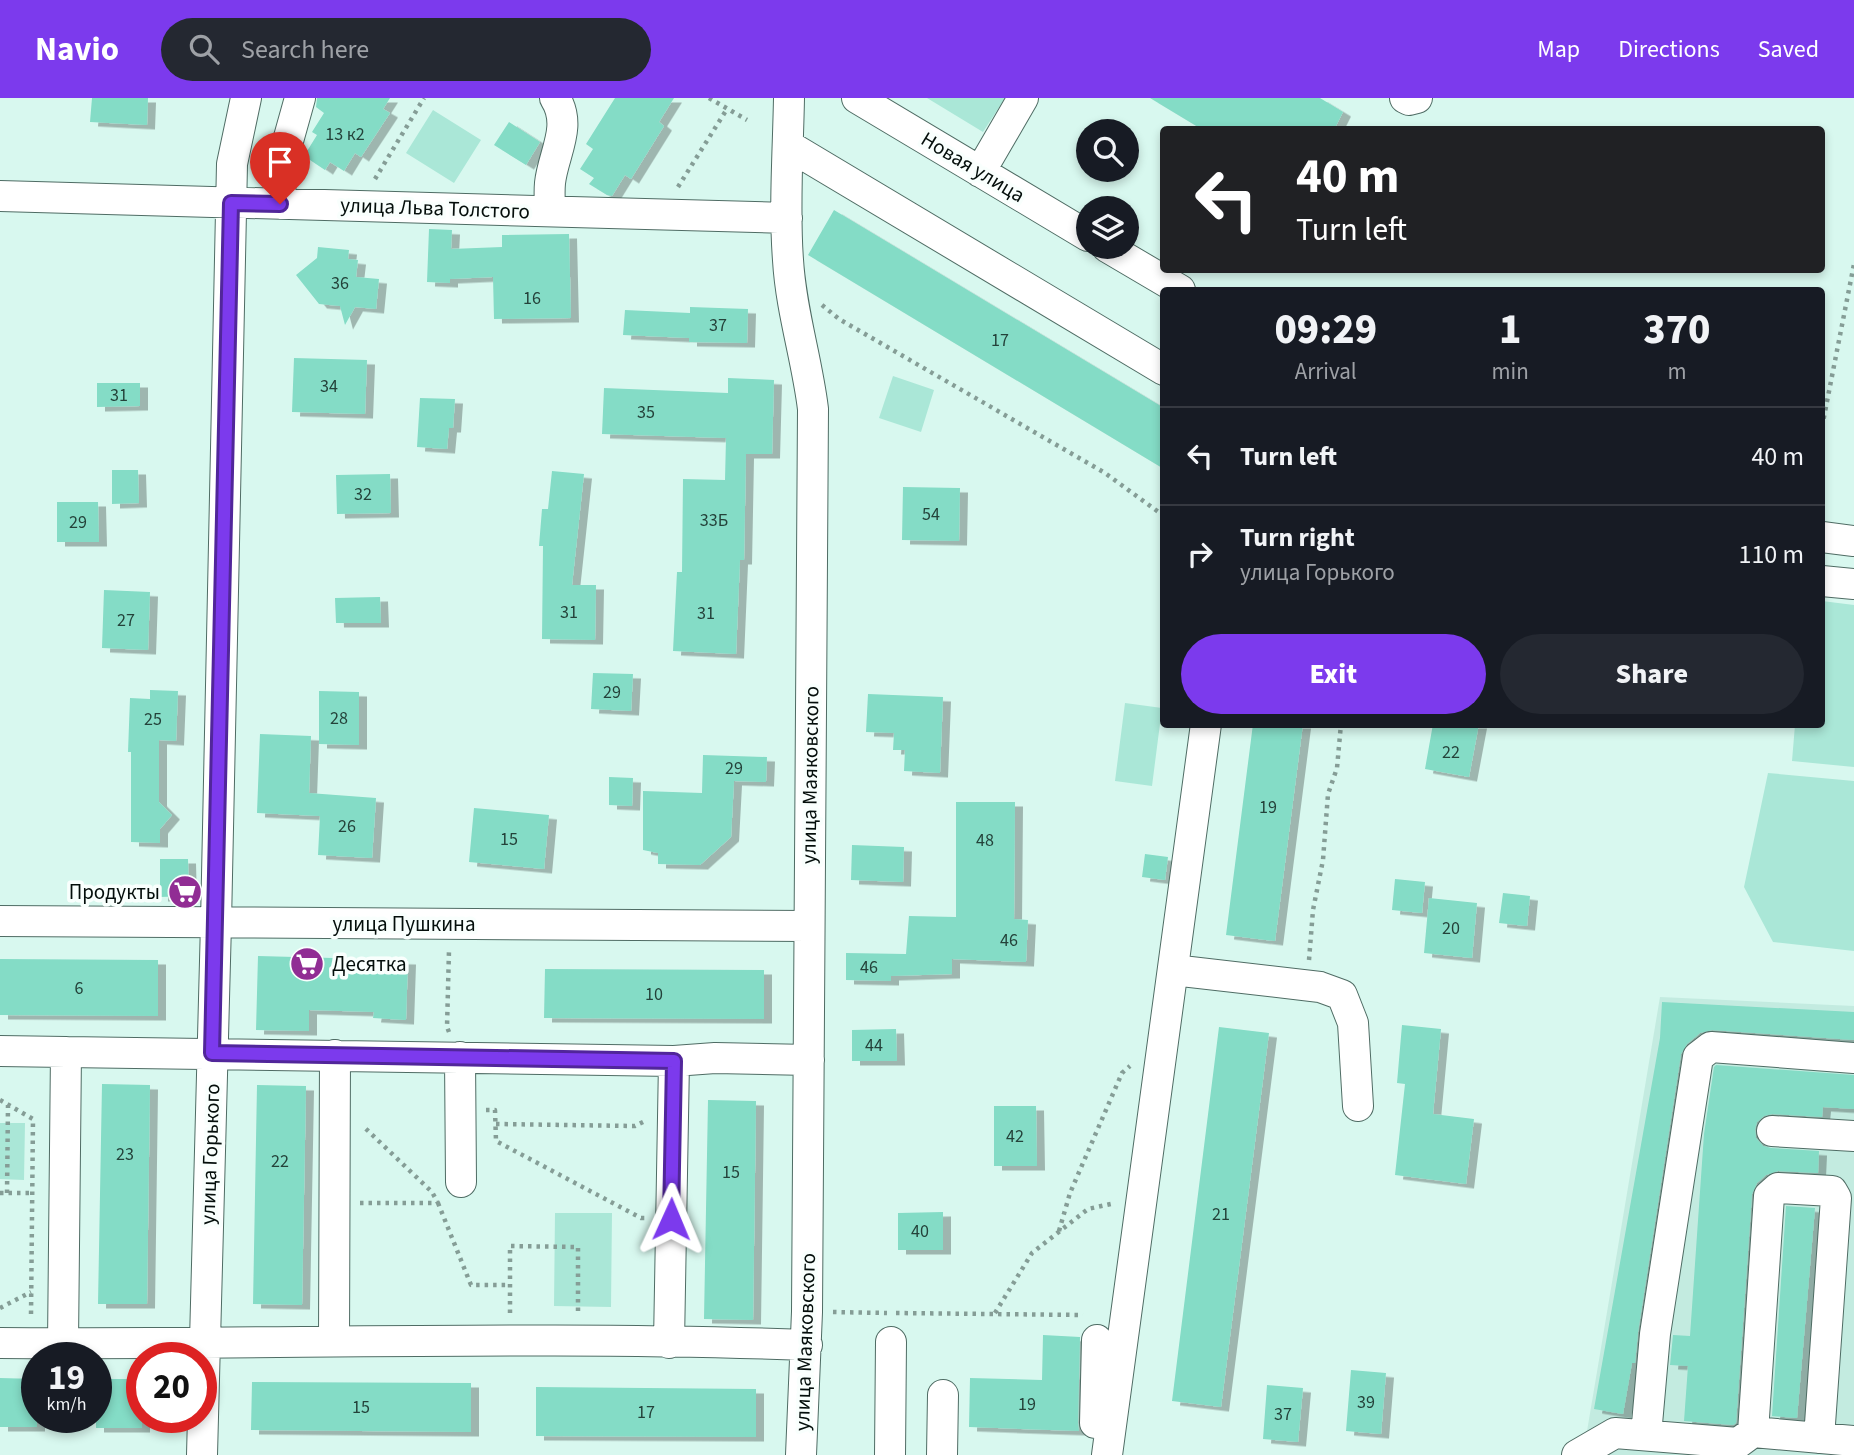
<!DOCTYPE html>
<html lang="en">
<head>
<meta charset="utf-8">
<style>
	:root { --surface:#171b24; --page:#242831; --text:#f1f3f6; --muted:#9ea1a6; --line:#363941; --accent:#7c3aed }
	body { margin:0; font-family:"Source Sans 3",sans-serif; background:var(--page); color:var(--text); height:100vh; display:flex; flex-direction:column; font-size:26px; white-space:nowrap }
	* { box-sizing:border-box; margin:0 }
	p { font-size:23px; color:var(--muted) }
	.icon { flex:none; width:38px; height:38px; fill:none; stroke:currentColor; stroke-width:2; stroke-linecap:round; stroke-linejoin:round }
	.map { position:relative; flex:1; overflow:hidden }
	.sheet { position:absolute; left:1160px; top:189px; width:665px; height:441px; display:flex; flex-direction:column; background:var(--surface); border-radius:7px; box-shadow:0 4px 10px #0003 }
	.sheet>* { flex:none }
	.banner { position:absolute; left:1160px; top:28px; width:665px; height:147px; border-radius:7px; box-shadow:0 4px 10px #0003; background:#202124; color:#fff; overflow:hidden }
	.fabs { position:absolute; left:1076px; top:21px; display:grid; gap:14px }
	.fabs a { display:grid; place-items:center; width:63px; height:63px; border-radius:50%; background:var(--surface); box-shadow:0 4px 10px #0003; font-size:35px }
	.speed { position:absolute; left:21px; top:1244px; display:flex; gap:14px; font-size:35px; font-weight:700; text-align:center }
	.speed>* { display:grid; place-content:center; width:91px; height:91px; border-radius:50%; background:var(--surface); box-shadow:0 4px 10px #0003; line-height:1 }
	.speed small { font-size:18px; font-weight:400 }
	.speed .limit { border:10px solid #d22; background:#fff; color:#111 }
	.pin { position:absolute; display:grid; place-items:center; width:60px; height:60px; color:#fff; margin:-72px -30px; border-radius:50% 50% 50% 0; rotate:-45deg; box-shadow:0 0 7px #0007 }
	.pin .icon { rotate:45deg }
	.me { position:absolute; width:77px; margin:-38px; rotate:1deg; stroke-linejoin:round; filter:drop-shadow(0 0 5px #0008) }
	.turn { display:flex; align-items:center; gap:24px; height:147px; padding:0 21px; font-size:32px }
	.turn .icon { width:91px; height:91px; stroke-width:2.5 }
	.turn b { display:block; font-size:49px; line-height:60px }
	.eta { display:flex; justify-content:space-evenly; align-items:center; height:119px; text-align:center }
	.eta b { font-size:42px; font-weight:800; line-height:49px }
	.cta { display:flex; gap:14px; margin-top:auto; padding:14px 21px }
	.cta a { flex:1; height:80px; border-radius:42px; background:var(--accent); color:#fff; font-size:28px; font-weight:800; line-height:80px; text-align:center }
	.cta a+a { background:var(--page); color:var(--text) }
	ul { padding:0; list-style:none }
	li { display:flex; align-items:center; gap:21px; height:98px; padding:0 21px; border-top:2px solid var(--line) }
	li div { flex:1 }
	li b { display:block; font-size:26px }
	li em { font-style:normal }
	header { display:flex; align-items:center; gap:42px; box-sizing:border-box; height:98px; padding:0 35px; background:var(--accent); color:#fff }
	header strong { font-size:33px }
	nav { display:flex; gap:38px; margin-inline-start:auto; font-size:24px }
	.search { width:490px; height:63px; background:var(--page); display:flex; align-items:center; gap:18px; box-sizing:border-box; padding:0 24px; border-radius:38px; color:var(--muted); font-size:26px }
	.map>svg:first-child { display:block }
	.built { fill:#c3ebe0 }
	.green { fill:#aae7d7 }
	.building { fill:#84dcc6; filter:url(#shadow) }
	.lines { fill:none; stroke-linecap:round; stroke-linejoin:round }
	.minor-casing { stroke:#4f6c64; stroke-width:32 }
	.path { stroke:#859d96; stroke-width:4.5; stroke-dasharray:3.5 5; stroke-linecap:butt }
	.minor { stroke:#fff; stroke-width:30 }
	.route-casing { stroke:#51269a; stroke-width:18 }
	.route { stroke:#7c3aed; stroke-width:12 }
	.labels { text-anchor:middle; stroke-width:7; stroke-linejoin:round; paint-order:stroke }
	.number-label { font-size:18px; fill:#24423a }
	.street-label { font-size:21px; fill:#040e0b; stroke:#f9fffd }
	.poi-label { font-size:21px; fill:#040e0b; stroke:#f9fffd; text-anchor:end }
</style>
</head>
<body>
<header>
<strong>Navio</strong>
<div class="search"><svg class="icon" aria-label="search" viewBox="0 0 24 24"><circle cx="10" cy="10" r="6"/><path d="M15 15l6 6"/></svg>Search here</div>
<nav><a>Map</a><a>Directions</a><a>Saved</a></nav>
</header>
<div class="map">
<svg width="1854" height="1357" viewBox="0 0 1854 1357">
	<defs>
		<filter id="shadow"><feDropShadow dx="8" dy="4.5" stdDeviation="0" flood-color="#0004"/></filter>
	</defs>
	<rect width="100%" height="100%" fill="#d8f8ef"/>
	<path class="built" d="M 1660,899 L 1854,908 L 1854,1357 L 1583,1357 Z"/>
	<path class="green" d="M 927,0 L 1005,0 L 983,34 Z
		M 433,12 L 481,42 L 454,85 L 406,55 Z
		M 893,278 L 934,292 L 921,334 L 879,320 Z
		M 1822,503 L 1854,507 L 1854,669 L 1792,663 L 1795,627 L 1822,626 Z
		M 1125,605 L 1162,610 L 1152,688 L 1115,683 Z
		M 1768,675 L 1854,683 L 1854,853 L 1773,844 L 1744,789 Z
		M 0,1025 L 25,1025 L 24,1082 L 0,1081 Z
		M 555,1115 L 612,1115 L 611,1209 L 554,1208 Z"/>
	<path class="building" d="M 92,0 L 148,0 L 147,27 L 90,24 Z
		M 317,0 L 390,0 L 383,11 L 390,15 L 361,59 L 355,55 L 344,73 L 330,64 L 325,72 L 304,58 L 317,37 L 312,34 L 324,15 L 316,9 Z
		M 615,0 L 674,0 L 659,24 L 664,28 L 631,81 L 625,77 L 612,98 L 607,97 L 589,86 L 594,80 L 580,71 L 593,51 L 586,46 Z
		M 1150,0 L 1320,0 L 1343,14 L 1334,32 L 1203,32 Z
		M 509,24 L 540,44 L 526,67 L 494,47 Z
		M 834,112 L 1164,310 L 1164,371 L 808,157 Z
		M 429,131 L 452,132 L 451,151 L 502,149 L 502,137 L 569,136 L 571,220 L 494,221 L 493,179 L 450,181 L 450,185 L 427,184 Z
		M 318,149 L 349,152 L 348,161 L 358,162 L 356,179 L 379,181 L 376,211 L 355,209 L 345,227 L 340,208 L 319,206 L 296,177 L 317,160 Z
		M 690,209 L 748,211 L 747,245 L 689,244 L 689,240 L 623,237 L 625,212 L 690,215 Z
		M 294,260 L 367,262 L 365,316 L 292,314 Z
		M 728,280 L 774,282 L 772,356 L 746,356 L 744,462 L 740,462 L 736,556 L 673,553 L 677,474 L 682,474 L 683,381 L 725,382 L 726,340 L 602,336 L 604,290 L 728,295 Z
		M 97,285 L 140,285 L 140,308 L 97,309 Z
		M 420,300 L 455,301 L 453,330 L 449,330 L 447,351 L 417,349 Z
		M 112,372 L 138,372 L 139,405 L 112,406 Z
		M 552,373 L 584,376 L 572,487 L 596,487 L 595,542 L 542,541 L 543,448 L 539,448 L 542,411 L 548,411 Z
		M 390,376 L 391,415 L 337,416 L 336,377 Z
		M 903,389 L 960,390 L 959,443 L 902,442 Z
		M 57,404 L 98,404 L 99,444 L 57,444 Z
		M 104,492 L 150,494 L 148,552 L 102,550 Z
		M 380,499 L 381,525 L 336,525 L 335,500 Z
		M 593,575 L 633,576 L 631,613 L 591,611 Z
		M 150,592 L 178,593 L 176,643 L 159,642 L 159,704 L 172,717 L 160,731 L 160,745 L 131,744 L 131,654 L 128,654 L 130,600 L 150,601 Z
		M 319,593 L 359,594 L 359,647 L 319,646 Z
		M 868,596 L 943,599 L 940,675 L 904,673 L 905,652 L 893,652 L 894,635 L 866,634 Z
		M 1253,626 L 1303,626 L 1275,843 L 1226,837 Z
		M 1433,626 L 1479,626 L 1469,679 L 1425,671 Z
		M 260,636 L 311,638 L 309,695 L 376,700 L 372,760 L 318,757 L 320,718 L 257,715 Z
		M 703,657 L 767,659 L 766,684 L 734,683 L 731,739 L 700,767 L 658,766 L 658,755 L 643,752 L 643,693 L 702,695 Z
		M 609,679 L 633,680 L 632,708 L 609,707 Z
		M 956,704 L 1015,704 L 1014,821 L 1028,822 L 1026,864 L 952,861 L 952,876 L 891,878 L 891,883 L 846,882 L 846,855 L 906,856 L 909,818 L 956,819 Z
		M 474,710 L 549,717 L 544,771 L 469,764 Z
		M 852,747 L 904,749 L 903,784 L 851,782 Z
		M 1145,756 L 1168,759 L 1165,782 L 1142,779 Z
		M 160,761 L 188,761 L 189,798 L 160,799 Z
		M 1395,781 L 1425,784 L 1422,815 L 1392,812 Z
		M 1503,795 L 1530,798 L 1527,828 L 1499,825 Z
		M 1429,800 L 1477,805 L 1472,860 L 1424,855 Z
		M 258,858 L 408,862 L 406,922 L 373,920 L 374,914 L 309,912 L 309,933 L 256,932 Z
		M 0,861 L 158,862 L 158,918 L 0,917 Z
		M 545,871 L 764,872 L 764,921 L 544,920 Z
		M 1662,904 L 1854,914 L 1854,942 L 1712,932 L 1700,935 L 1687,946 L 1681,956 L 1638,1234 L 1635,1265 L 1632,1265 L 1623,1316 L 1594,1311 L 1660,940 Z
		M 1402,927 L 1441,931 L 1433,1016 L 1474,1021 L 1466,1086 L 1395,1077 L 1405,986 L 1397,985 Z
		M 1219,929 L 1269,935 L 1221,1309 L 1172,1303 Z
		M 896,931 L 897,963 L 852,963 L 852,932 Z
		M 1716,967 L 1854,977 L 1854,1011 L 1823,1009 L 1822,1019 L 1772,1016 L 1764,1018 L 1757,1024 L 1755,1031 L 1756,1040 L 1763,1048 L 1771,1050 L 1819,1053 L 1818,1075 L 1778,1073 L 1766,1077 L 1757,1085 L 1752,1096 L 1736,1325 L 1733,1327 L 1684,1323 L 1688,1268 L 1670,1267 L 1673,1237 L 1690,1238 L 1704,1036 L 1714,969 Z
		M 102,986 L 150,987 L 147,1206 L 98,1206 Z
		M 257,987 L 306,988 L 302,1207 L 253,1206 Z
		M 708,1002 L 756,1003 L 753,1222 L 704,1221 Z
		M 994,1008 L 1036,1008 L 1037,1068 L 994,1068 Z
		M 1786,1108 L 1815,1110 L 1797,1320 L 1772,1318 Z
		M 943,1114 L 943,1152 L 898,1152 L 898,1115 Z
		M 1043,1237 L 1080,1239 L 1078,1325 L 1079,1333 L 969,1329 L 970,1280 L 1042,1282 Z
		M 1351,1272 L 1386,1275 L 1381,1336 L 1346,1333 Z
		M 0,1280 L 37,1281 L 37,1329 L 0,1329 Z
		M 96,1281 L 142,1281 L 142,1330 L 96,1330 Z
		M 252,1284 L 471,1285 L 471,1334 L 251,1332 Z
		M 1267,1287 L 1303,1290 L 1298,1344 L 1263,1341 Z
		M 536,1289 L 756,1291 L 756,1339 L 536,1338 Z"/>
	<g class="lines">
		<g class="minor-casing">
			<path id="minor" d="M 789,0 C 788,54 784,109 788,162 C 791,213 807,261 813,311 L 807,1214 L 801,1357
				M 857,0 L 1088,138
				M 1405,0 L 1409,2 L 1417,0
				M 789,48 L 1164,272
				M 980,74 L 1023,0
				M 0,98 L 787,120
				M 280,106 L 281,68 L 300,0
				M 550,113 C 550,104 549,95 550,85 C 553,56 573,28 555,0
				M 1107,149 L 1180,192
				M 1822,439 L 1854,443
				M 1822,483 L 1854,486
				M 0,823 L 808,828
				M 1173,872 L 1320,889 L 1342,897 L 1353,925 L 1358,1008
				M 0,953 L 66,954
				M 460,959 L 461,1084
				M 1772,1033 L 1854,1038
				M 334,1243 L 335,957
				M 0,1245 C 269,1247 538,1237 807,1247
				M 63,1245 L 66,954 L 674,963 L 715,960 L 809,962
				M 669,1245 L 674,963
				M 1095,1325 L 1097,1242
				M 1753,1334 L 1769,1098 L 1778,1090 L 1832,1093 L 1836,1100 L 1819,1340
				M 1646,1337 L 1655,1236 L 1698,959 L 1711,949 L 1854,960
				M 202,1357 L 216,825 L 232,66 L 246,0
				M 890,1357 L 891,1244
				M 942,1357 L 943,1297
				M 1107,1357 L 1206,626
				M 1577,1357 L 1615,1335 L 1738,1345 L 1753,1334 L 1854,1343"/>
		</g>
		<path class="path" d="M 709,0 L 747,22
			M 375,81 L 424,0
			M 678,89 L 727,11
			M 822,207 L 839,221 L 1105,375 L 1164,418
			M 1822,329 L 1854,166
			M 1309,862 L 1313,812 L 1323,762 L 1328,696 L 1337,670 L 1341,626
			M 449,934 L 447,929 L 449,852
			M 0,1002 L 33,1021 L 31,1217
			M 486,1012 L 495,1012 L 496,1043 L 641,1120 L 645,1120
			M 496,1026 L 635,1028 L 647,1022
			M 0,1095 L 32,1095
			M 7,1095 L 8,1007
			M 360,1105 L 438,1105 L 432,1094 L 364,1029
			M 438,1105 L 471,1187 L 510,1187
			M 1059,1133 L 1070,1095 L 1122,975 L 1130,968
			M 0,1210 L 31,1194
			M 833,1214 L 887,1215
			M 510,1215 L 510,1148 L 578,1149 L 578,1215
			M 896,1215 L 1083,1217
			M 995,1215 L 1032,1155 L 1088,1111 L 1115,1105"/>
		<use href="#minor" class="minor"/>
	</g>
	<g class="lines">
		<g class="route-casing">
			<path id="route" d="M 280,106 L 231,105 L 212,955 L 674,963 L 671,1121"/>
		</g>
		<use href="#route" class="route"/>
	</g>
	<defs>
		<g id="supermarket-disc" transform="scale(1.75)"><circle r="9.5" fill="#912d94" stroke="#f9fffd"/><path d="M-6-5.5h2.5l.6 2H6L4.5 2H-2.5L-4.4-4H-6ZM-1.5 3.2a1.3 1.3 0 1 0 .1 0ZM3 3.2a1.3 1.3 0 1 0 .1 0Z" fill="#fff"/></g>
	</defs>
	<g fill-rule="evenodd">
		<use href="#supermarket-disc" x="185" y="794"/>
		<use href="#supermarket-disc" x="307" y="866"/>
	</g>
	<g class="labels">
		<g class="number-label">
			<text x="345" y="42">13 к2</text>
			<text x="340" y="191">36</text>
			<text x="532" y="206">16</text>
			<text x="718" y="233">37</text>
			<text x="1000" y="248">17</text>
			<text x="329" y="294">34</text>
			<text x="119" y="303">31</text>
			<text x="646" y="320">35</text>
			<text x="363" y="402">32</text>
			<text x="931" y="422">54</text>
			<text x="714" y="428">33Б</text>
			<text x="78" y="430">29</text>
			<text x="569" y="520">31</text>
			<text x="706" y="521">31</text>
			<text x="126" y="528">27</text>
			<text x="612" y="600">29</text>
			<text x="339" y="626">28</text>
			<text x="153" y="627">25</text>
			<text x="1451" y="660">22</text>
			<text x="734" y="676">29</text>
			<text x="1268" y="715">19</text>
			<text x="347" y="734">26</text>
			<text x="509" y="747">15</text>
			<text x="985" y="748">48</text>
			<text x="1451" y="836">20</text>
			<text x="1009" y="848">46</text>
			<text x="869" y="875">46</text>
			<text x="79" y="896">6</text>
			<text x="654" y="902">10</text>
			<text x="874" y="953">44</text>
			<text x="1015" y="1044">42</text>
			<text x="125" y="1062">23</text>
			<text x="280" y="1069">22</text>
			<text x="731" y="1080">15</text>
			<text x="1221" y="1122">21</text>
			<text x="920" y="1139">40</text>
			<text x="1366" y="1310">39</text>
			<text x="1027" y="1312">19</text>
			<text x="361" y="1315">15</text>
			<text x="646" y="1320">17</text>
			<text x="1283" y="1322">37</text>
		</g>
		<g class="street-label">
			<text transform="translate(973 69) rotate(31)" y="7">Новая улица</text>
			<text transform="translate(435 110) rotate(2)" y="7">улица Льва Толстого</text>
			<text transform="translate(810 677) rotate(-89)" y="7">улица Маяковского</text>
			<text x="404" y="833">улица Пушкина</text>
			<text transform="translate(210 1056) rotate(-88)" y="7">улица Горького</text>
			<text transform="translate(805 1244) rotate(-88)" y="7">улица Маяковского</text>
		</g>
		<g class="poi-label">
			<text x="160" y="801">Продукты</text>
			<text x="332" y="873" text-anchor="start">Десятка</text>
		</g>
	</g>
</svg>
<div class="fabs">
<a><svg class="icon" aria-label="search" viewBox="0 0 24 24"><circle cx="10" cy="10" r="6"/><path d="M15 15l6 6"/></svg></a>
<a><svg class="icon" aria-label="layers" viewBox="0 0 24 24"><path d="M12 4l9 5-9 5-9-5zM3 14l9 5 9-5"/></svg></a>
</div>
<div class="speed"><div>19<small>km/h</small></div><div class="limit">20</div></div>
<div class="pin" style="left:280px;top:106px;background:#d93025"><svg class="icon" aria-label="arrive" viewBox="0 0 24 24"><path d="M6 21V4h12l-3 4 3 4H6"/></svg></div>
<svg class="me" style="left:671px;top:1121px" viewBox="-20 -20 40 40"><path d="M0-17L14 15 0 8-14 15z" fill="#7c3aed" stroke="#fff" stroke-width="4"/></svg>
<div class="banner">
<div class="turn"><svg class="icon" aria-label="left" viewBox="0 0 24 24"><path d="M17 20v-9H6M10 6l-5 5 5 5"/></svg><div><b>40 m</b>Turn left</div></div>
</div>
<section class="sheet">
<div class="eta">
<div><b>09:29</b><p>Arrival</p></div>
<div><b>1</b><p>min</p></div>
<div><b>370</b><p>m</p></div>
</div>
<ul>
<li><svg class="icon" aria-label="left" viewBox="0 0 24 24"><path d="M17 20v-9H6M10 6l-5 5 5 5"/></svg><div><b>Turn left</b></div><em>40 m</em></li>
<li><svg class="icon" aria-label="right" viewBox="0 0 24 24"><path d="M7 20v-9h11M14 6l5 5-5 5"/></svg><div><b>Turn right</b><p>улица Горького</p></div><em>110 m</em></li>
</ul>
<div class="cta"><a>Exit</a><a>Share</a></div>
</section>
</div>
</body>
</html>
